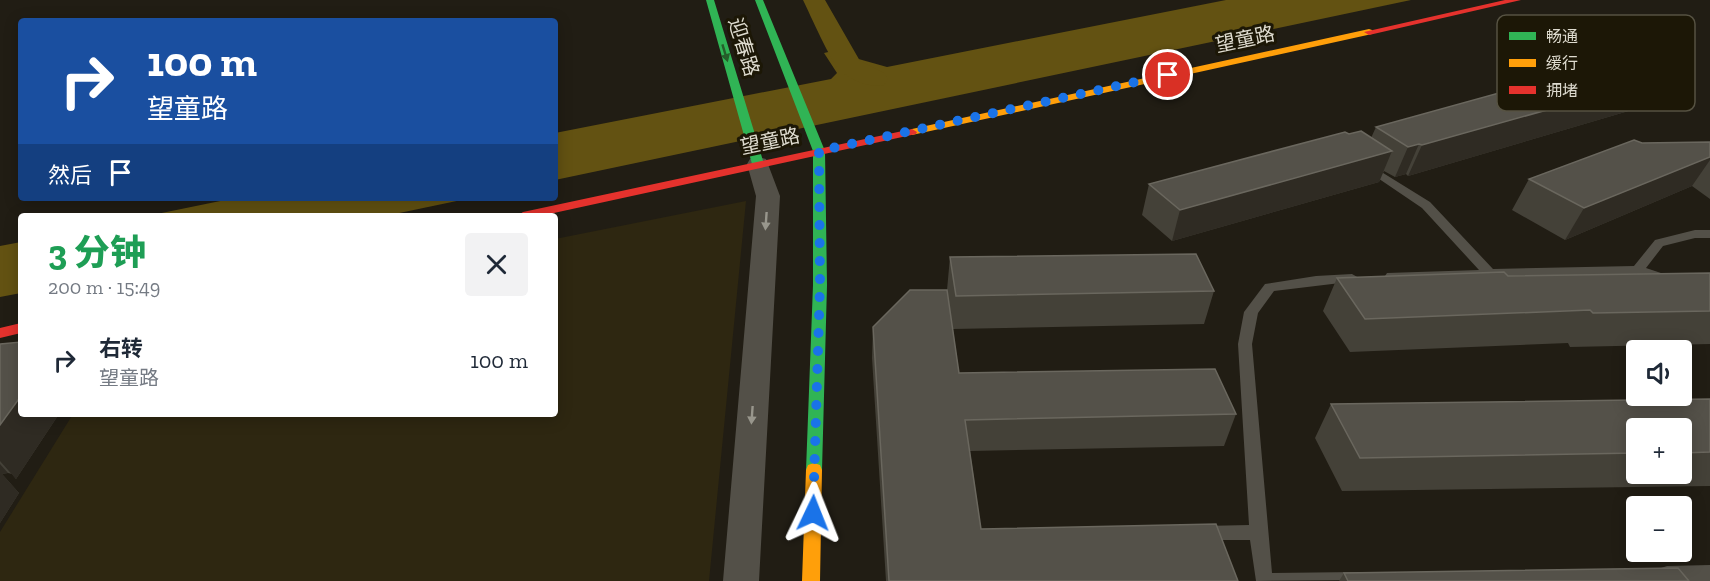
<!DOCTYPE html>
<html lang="zh">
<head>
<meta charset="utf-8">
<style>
	:root { --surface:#fff; --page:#f2f2f3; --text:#1f2937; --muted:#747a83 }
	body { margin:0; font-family:"Zilla Slab","Noto Sans SC",serif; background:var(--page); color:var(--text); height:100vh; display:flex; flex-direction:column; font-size:22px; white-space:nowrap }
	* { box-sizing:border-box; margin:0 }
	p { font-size:20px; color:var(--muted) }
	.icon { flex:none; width:33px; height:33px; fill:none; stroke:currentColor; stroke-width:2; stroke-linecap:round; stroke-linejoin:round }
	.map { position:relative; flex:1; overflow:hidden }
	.sheet { position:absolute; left:18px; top:213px; width:540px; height:204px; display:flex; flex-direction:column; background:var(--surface); border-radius:6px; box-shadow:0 3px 15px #0003 }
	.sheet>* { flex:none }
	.banner { position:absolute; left:18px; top:18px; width:540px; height:183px; border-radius:6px; box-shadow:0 3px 15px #0003; background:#1a4fa0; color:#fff; overflow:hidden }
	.buttons { position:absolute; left:1626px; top:340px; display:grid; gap:12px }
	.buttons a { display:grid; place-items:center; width:66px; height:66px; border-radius:6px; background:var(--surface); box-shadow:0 3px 15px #0003; font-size:30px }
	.pin { position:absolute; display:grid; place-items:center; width:51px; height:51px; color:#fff; margin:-26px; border:3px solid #fff; border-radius:50%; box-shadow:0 2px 6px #0007 }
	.me { position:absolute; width:66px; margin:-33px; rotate:2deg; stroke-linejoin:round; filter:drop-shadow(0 0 4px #0008) }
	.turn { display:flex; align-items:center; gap:21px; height:126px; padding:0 30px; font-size:27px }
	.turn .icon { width:78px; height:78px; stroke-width:2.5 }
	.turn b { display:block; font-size:42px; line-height:51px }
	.then { display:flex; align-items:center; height:57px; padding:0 30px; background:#0003; gap:12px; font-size:22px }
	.round { display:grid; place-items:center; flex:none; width:63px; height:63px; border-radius:6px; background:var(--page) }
	.summary { display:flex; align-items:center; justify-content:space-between; height:102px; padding:0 30px }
	h1 { font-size:36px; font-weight:800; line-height:45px; color:#1e9e55 }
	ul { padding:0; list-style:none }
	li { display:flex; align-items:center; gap:18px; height:90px; padding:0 30px }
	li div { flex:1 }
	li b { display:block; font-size:22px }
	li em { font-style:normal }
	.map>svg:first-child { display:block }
	.built { fill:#2e2711 }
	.water { fill:#635212 }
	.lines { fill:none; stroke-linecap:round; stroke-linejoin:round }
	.canal { fill:#635212; fill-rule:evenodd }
	.lane { fill:#535048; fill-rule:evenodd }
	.street { fill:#535048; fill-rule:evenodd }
	.fast { fill:#30b455; fill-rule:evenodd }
	.slow { fill:#ff9f0a; fill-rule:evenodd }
	.jam { fill:#e5322d; fill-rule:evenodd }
	.wall { fill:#444138; fill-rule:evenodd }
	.shaded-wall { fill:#2f2b23 }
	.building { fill:#545149; stroke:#6a675e; stroke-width:1.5 }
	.oneway { fill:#255e2a }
	.oneway2 { fill:#98968c }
	.route { stroke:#1a73e8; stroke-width:10; stroke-dasharray:0 18 }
	.labels { text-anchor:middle; stroke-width:6; stroke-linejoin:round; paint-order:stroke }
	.far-street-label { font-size:20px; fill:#dedbcf; stroke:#1c1706 }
	.key { fill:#1c1706; stroke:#565242; stroke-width:1.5 }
	.key-label { font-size:16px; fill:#dedbcf }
</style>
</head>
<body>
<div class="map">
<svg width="1710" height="581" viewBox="0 0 1710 581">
	<rect width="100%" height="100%" fill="#211d14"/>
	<path class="built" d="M 746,201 L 709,581 L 0,581 L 0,532 L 73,414 L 555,414 L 555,239 Z"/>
	<path class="water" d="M 1226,0 L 1411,0 L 555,180 L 555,133 L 831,79 L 837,73 L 824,53 L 850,47 L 855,58 L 887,67 Z
		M 235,198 L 471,198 L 385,216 L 147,216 Z
		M 21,242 L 21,293 L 0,297 L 0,246 Z"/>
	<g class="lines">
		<path class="canal" d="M 803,0 L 825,0 L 860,61 L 884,73 L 888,79 L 884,85 C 870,88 852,81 841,71 C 831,63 810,14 803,0 Z"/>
		<path class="lane" d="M 1367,163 L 1430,202 L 1493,269 L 1634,266 L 1655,240 L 1695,230 L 1710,230 L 1710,238 L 1695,238 L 1663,246 L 1646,268 L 1673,277 L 1675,280 L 1668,284 L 1637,274 L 1392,280 L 1385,276 L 1387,273 L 1479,270 L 1422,208 L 1363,168 L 1361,166 Z
			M 1352,274 L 1359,278 L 1357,281 L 1274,291 L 1258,313 L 1252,344 L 1272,573 L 1357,572 L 1364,574 L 1366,580 L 1256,581 L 1250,540 L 1203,540 L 1197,538 L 1194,533 L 1197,528 L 1203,526 L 1249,525 L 1238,344 L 1244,312 L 1265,284 L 1316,276 Z
			M 1710,565 L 1710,581 L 1664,581 L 1661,580 L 1658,574 L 1661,568 L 1667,566 Z"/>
		<path class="street" d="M 758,157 L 766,159 L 780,196 L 759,581 L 723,581 L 756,196 L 747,164 L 750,159 Z"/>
		<path class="fast" d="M 706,0 L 714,0 L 764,164 L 762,166 L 754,166 L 752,164 Z
			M 755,0 L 763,0 L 825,151 L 827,285 L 822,470 L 820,475 L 814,477 L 808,475 L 806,470 L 813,285 L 813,151 Z"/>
		<path class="slow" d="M 1369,29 L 1372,30 L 1372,34 L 912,135 L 907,132 L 912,129 Z
			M 814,463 L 820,465 L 822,470 L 820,581 L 802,581 L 806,470 L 808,465 Z"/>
		<path class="jam" d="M 1505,0 L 1521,0 L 1369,35 L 1364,32 Z
			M 912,129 L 917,132 L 916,134 L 540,216 L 517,216 L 523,212 Z
			M 21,323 L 21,333 L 0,338 L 0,328 Z"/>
	</g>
	<path class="wall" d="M 1676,97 L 1408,176 L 1406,174 L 1395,177 L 1384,171 L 1379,182 L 1172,241 L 1142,215 L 1149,184 L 1349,134 L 1371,138 L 1376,127 Z
		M 1710,142 L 1710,199 L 1692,186 L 1565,240 L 1512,210 L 1529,179 L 1642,143 Z
		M 950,257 L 1214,291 L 1204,324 L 953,329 L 949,300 L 959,373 L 1236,414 L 1224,446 L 970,451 L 981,529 L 1238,581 L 886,581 L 872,358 L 873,327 L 947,290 Z
		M 1710,273 L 1710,344 L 1570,347 L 1568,343 L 1350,352 L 1323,311 L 1337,278 L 1508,276 Z
		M 0,344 L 21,414 L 59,414 L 16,479 L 12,474 L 8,473 L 2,474 L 19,493 L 0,523 Z
		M 1710,399 L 1710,486 L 1342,491 L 1315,438 L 1331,404 ZM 1636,429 L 1682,429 L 1682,474 L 1636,474 Z
		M 1344,573 L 1689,581 L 1339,581 Z"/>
	<path class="shaded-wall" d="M 1693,69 L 1676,97 L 1408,176 L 1422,145 Z
		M 1419,144 L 1406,174 L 1395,177 L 1408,147 Z
		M 1392,151 L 1379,182 L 1172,241 L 1180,210 Z
		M 1710,157 L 1710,160 L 1692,186 L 1565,240 L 1584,208 Z
		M 21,396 L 21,414 L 59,414 L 16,479 L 0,461 L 0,425 Z
		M 0,464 L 8,473 L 2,474 L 19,493 L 0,523 Z"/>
	<path class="building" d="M 1651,51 L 1693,69 L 1422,145 L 1419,144 L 1408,147 L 1376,127 Z
		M 1361,131 L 1392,151 L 1180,210 L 1149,184 L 1345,132 L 1349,134 Z
		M 1634,140 L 1642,143 L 1710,142 L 1710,157 L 1584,208 L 1529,179 Z
		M 1196,254 L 1214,291 L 956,296 L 950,257 Z
		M 1504,272 L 1508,276 L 1710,273 L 1710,311 L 1593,313 L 1590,310 L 1365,319 L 1337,278 Z
		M 910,290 L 947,290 L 959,373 L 1215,369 L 1236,414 L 965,420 L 981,529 L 1216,524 L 1238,581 L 889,581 L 873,327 Z
		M 21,342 L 21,396 L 0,425 L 0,344 Z
		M 1710,399 L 1710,452 L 1682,453 L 1682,429 L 1636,429 L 1636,453 L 1360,458 L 1331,404 Z
		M 1678,568 L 1689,581 L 1348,581 L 1344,573 Z"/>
	<defs><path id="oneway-solid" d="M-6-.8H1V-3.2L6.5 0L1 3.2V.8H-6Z" transform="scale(1.5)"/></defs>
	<use class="oneway" href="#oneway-solid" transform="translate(725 53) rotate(73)"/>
	<g class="oneway2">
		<use href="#oneway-solid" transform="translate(766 221) rotate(94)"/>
		<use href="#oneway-solid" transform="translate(752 415) rotate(94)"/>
	</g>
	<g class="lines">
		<path class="route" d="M 813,513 L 820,285 L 819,151 L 1168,75"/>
	</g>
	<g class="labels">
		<g class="far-street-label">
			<text transform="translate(1245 39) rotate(-12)" y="7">望童路</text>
			<text transform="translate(744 47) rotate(73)" y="7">迎春路</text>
			<text transform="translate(770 141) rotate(-12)" y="7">望童路</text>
		</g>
	</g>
	<rect x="1497" y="15" width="198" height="96" rx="9" class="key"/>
	<rect x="1509" y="32" width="27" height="8" fill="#30b455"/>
	<rect x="1509" y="59" width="27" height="8" fill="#ff9f0a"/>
	<rect x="1509" y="86" width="27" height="8" fill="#e5322d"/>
	<g class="key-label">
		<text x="1546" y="42">畅通</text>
		<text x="1546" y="69">缓行</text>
		<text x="1546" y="96">拥堵</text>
	</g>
</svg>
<div class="buttons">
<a><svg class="icon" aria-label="sound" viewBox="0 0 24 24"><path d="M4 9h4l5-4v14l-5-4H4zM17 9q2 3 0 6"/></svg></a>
<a>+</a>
<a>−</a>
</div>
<div class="pin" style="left:1168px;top:75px;background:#d93025"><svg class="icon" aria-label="arrive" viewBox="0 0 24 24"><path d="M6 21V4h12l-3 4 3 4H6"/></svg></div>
<svg class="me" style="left:813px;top:513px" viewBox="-20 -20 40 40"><path d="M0-17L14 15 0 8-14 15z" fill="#1a73e8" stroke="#fff" stroke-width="4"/></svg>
<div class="banner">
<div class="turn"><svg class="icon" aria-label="right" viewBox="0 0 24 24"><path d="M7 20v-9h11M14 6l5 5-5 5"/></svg><div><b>100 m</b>望童路</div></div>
<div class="then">然后<svg class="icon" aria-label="arrive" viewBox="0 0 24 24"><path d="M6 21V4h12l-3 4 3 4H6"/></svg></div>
</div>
<section class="sheet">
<div class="summary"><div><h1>3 分钟</h1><p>200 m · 15:49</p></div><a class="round"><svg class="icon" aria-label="close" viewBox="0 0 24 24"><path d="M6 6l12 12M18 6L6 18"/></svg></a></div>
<ul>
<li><svg class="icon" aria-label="right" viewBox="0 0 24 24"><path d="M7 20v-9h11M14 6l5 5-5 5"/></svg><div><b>右转</b><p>望童路</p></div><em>100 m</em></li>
</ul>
</section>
</div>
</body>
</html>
